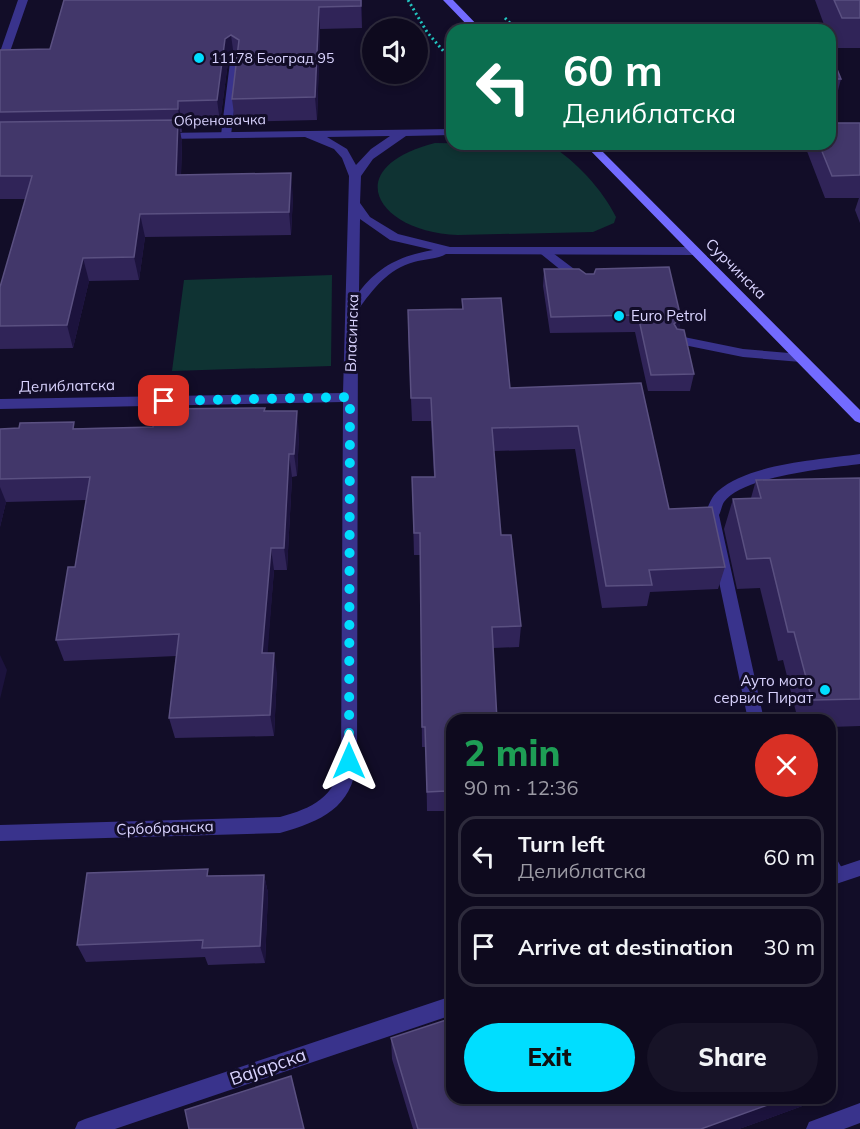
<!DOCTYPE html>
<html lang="en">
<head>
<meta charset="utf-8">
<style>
	:root { --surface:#0e0a1e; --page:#171327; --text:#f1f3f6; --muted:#9b9aa4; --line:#2e2b3c; --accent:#00deff }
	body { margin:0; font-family:Mulish,sans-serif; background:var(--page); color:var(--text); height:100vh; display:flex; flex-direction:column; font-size:22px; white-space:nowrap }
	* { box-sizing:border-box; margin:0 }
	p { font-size:20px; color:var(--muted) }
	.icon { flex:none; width:33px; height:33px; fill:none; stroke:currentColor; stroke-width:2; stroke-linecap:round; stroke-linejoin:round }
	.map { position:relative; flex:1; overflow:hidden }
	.side { position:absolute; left:446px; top:714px; width:390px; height:390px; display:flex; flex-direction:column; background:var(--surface); border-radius:18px; box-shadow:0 3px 9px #0003,0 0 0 2px var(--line) }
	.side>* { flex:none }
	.banner { position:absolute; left:446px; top:24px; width:390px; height:126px; border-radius:18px; box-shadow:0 3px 9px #0003,0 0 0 2px var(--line); background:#0b6e4f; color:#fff; overflow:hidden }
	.tools { position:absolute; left:362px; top:18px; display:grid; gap:12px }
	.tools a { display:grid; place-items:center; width:66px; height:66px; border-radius:50%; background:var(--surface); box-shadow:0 3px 9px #0003,0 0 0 2px var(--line); font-size:30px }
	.pin { position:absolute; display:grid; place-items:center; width:51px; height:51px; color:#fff; margin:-26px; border-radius:12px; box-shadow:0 3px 9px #0006 }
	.me { position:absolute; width:66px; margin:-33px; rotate:0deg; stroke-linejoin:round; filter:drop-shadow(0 0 4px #0008) }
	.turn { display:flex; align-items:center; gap:21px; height:126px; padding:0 18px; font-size:27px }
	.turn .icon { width:78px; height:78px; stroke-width:2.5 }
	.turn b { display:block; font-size:42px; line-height:51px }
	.round { display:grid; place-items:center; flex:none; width:63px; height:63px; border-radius:32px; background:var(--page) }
	.headline { display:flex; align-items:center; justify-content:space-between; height:102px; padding:0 18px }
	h1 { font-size:36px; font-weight:800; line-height:45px; color:#1e9e55 }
	.primary-button { display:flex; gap:12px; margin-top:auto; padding:12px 18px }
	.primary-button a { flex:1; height:69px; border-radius:36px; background:var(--accent); color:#111; font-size:24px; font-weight:800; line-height:69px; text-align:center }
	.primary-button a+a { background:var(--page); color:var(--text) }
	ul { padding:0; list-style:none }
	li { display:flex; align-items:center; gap:18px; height:81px; margin:0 12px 9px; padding:0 6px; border:3px solid var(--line); border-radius:18px }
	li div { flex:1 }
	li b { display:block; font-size:22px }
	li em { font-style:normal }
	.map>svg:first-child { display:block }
	.green { fill:#0f3333 }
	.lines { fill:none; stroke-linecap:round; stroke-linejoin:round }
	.path { stroke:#22c5c0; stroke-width:3; stroke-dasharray:2 3; stroke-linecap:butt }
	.lane { fill:#39338c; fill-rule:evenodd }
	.street { fill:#39338c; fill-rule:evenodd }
	.secondary { fill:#736bff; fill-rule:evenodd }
	.wall { fill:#302458 }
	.shaded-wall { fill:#1c133d }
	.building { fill:#42376a; stroke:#5a5081; stroke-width:1.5 }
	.route { stroke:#00deff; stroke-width:10; stroke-dasharray:0 18 }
	.poi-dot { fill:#00deff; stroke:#120d28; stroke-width:2 }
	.labels { text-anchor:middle; stroke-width:6; stroke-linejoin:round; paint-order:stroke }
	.far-poi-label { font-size:14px; fill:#dad4ff; stroke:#120d28; text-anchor:start }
	.far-street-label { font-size:14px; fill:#dad4ff; stroke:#120d28 }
	.street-label { font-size:15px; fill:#dad4ff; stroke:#120d28 }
	.poi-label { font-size:15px; fill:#dad4ff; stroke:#120d28; text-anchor:start }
	.near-street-label { font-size:18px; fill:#dad4ff; stroke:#120d28 }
</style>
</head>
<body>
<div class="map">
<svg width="860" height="1129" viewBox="0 0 860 1129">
	<rect width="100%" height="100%" fill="#120d28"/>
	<path class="green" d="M 435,143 L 550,145 C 576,161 602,189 616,217 L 614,223 L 593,232 L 458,235 C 378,233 337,168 435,143 Z
		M 332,275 L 331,366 L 172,371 L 184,280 Z"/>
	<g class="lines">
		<path class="path" d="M 408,0 L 427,32 L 452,61
			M 505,18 L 517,30"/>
		<path class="lane" d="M 235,59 L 240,62 L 231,135 L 226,138 L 221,135 L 230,62 Z
			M 545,247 L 586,278 L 586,284 L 578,284 L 541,254 L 539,251 Z
			M 679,336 L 743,349 L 801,354 L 807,358 L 801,362 L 743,357 L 674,343 L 673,340 Z
			M 860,454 L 860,464 C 830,468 742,476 724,502 C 722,505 721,511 719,515 L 764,720 L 748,720 L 705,515 C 708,507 711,497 718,491 C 750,463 819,460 860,454 Z
			M 830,856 L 836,858 L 846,875 L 843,881 L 837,883 L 830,879 Z"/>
		<path class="street" d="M 18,0 L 28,0 L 5,66 L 0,69 L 0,52 Z
			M 452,129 L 452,135 L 406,136 L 373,159 L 361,176 L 360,203 L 370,217 L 398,234 L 450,247 L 694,247 L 700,251 L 694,255 L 446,254 C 438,259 424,259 414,262 C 388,269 373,289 358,310 L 357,761 C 352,808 322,821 280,833 L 0,841 L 0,825 L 280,817 C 313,808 336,797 341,761 L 343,402 L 0,409 L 0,399 L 343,393 L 349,176 L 342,158 L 334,149 L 305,137 L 162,139 L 157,136 L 162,133 ZM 390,136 L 371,149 L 356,165 L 347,149 L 327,137 ZM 360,219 L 390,240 L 433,250 C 400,256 379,266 359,292 Z
			M 860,860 L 860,876 L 830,886 L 830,870 Z
			M 452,996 L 452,1015 L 115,1129 L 75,1129 L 78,1122 L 85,1119 Z
			M 860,1103 L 860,1123 L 844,1129 L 806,1129 L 809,1122 Z"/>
		<path class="secondary" d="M 443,0 L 453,0 L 482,30 L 472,30 Z
			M 584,144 L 595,144 L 860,410 L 860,423 L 855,421 Z"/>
	</g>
	<path class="wall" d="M 64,0 L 362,0 L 362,28 L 320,29 L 317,120 L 235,122 L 232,99 L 237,59 L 234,57 L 228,62 L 220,122 L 182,123 L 182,132 L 180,132 L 182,142 L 181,175 L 293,196 L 291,235 L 145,237 L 139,280 L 89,281 L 73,348 L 0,349 L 0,287 L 26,199 L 0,199 L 0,50 L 50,49 Z
		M 815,0 L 860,0 L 860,48 L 834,48 L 830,38 L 830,30 L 826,30 Z
		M 830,52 L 841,79 L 830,121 Z
		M 860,123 L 860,223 L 855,210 L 859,198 L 825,198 L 805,146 L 806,144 L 830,144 Z
		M 544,269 L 586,274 L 681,318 L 679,329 L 694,374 L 690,391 L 648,391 L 635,332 L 550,333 L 543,286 Z
		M 462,299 L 510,388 L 641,383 L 669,509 L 725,567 L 718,589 L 650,592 L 647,606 L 602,608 L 575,449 L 493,451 L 501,535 L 521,626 L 519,647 L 493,648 L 452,720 L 452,863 L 445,811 L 427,811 L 426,747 L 422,747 L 420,555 L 414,555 L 412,477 L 434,477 L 431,421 L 412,421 L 408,333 L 462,309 Z
		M 265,411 L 299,434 L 297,476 L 292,477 L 287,570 L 274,570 L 267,653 L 277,674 L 274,736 L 175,738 L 169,718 L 176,656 L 64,661 L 56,640 L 75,567 L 86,500 L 6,502 L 0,527 L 0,429 L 153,427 Z
		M 860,478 L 860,726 L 830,727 L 830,720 L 798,720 L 783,660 L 778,661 L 760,588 L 737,589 L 724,529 L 733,499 L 751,498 L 756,480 Z
		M 264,875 L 268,893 L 265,963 L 208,965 L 205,957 L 86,962 L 77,945 L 210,876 Z
		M 391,1038 L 452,1098 L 810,1098 L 805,1105 L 739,1129 L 413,1129 L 392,1059 Z"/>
	<path class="shaded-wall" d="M 361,0 L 362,0 L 362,28 L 361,6 Z
		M 319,7 L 320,29 L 317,120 L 315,97 Z
		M 231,35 L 234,57 L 228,62 L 220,122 L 217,100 L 225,39 Z
		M 178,101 L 182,123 L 182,132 L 178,109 Z
		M 178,120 L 182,142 L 180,198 L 176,175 Z
		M 291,173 L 293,196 L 291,235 L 289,212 Z
		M 140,214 L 145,237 L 139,280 L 134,257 Z
		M 83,258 L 89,281 L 73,348 L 67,325 Z
		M 681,318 L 678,334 L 674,324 Z
		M 297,411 L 299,434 L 297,476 L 294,454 Z
		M 289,454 L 292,477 L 287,570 L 284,548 Z
		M 0,487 L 6,502 L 0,527 Z
		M 271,548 L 274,570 L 266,674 L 262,653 Z
		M 274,653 L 277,674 L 274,736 L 270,715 Z
		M 0,655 L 7,670 L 0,699 Z
		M 264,875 L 268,893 L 265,963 L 260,946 Z
		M 787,1098 L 810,1098 L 805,1105 L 739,1129 L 701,1129 Z"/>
	<path class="building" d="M 64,0 L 361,0 L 361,6 L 319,7 L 315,97 L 232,99 L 239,40 L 231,35 L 225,39 L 217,100 L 178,101 L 178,109 L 0,112 L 0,50 L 50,49 Z
		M 834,0 L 860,0 L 860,18 L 842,18 Z
		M 830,52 L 841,79 L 830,79 Z
		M 178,120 L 176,175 L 291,173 L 289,212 L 140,214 L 134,257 L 83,258 L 67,325 L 0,326 L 0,287 L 32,176 L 0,176 L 0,122 Z
		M 830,123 L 860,123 L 860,175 L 832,176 L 819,144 L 830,144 Z
		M 669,267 L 681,318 L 674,324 L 677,329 L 684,330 L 694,374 L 651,375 L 638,315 L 551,317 L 544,269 L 579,269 L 586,274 L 594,274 L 596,269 Z
		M 501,298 L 510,388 L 641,383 L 669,509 L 712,507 L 725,567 L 649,570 L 652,585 L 606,586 L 578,426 L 492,428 L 501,535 L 511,535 L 521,626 L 492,627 L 497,720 L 452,720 L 452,839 L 446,791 L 427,792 L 425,727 L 422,727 L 420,533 L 414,533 L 412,477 L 435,477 L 431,398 L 411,398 L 408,310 L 463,309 L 462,299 Z
		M 265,408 L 264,411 L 297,411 L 294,454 L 289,454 L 284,548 L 271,548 L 262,653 L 274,653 L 270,715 L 169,718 L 179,634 L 56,640 L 68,567 L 75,567 L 90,477 L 0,479 L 0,429 L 19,428 L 20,423 L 74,422 L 73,429 L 153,427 L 155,409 Z
		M 860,478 L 860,699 L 812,700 L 794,632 L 788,632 L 770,558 L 747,559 L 733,499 L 761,498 L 756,480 Z
		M 208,869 L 207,876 L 264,875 L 260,946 L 202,948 L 203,940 L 77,945 L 87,873 Z
		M 452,1018 L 452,1098 L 787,1098 L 701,1129 L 418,1129 L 391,1038 Z
		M 291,1076 L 304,1129 L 189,1129 L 185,1110 Z"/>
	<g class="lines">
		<path class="route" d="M 164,401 L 350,397 L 349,761"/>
	</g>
	<g class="poi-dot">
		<circle cx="199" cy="58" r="6"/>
		<circle cx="619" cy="316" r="6"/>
		<circle cx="825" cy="690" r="6"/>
	</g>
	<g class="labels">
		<g class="far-poi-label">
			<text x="211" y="63">11178 Београд 95</text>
		</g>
		<g class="far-street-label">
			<text transform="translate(220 120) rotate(-1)" y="5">Обреновачка</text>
		</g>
		<g class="street-label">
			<text transform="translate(736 269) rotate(45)" y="5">Сурчинска</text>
			<text transform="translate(352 333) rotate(-88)" y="5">Власинска</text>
			<text transform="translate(67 386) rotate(-1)" y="5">Делиблатска</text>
			<text transform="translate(165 828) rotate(-2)" y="5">Србобранска</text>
		</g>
		<g class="poi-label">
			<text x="631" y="321">Euro Petrol</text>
			<text x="813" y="686" text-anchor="end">Ауто мото<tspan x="813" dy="17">сервис Пират</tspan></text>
		</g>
		<g class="near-street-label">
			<text transform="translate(268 1067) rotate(-19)" y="6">Вајарска</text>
		</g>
	</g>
</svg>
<div class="tools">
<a><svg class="icon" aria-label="sound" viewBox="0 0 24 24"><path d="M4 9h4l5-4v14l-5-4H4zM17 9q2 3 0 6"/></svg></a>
</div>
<div class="pin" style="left:164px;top:401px;background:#d93025"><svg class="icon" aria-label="arrive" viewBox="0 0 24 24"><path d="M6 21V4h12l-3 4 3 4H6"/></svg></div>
<svg class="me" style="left:349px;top:761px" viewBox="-20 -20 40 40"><path d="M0-17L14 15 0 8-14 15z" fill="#00deff" stroke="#fff" stroke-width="4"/></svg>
<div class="banner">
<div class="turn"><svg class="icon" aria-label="left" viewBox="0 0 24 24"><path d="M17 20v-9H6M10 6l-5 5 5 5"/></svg><div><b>60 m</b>Делиблатска</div></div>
</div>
<section class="side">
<div class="headline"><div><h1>2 min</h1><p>90 m · 12:36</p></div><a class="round" style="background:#d93025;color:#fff"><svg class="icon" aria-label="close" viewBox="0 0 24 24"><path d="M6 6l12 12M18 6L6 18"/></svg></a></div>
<ul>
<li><svg class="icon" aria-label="left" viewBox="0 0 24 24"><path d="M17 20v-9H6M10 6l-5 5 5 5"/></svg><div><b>Turn left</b><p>Делиблатска</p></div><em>60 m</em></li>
<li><svg class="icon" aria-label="arrive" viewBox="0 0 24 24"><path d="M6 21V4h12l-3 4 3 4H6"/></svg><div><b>Arrive at destination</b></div><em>30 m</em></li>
</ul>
<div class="primary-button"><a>Exit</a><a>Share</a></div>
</section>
</div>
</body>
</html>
